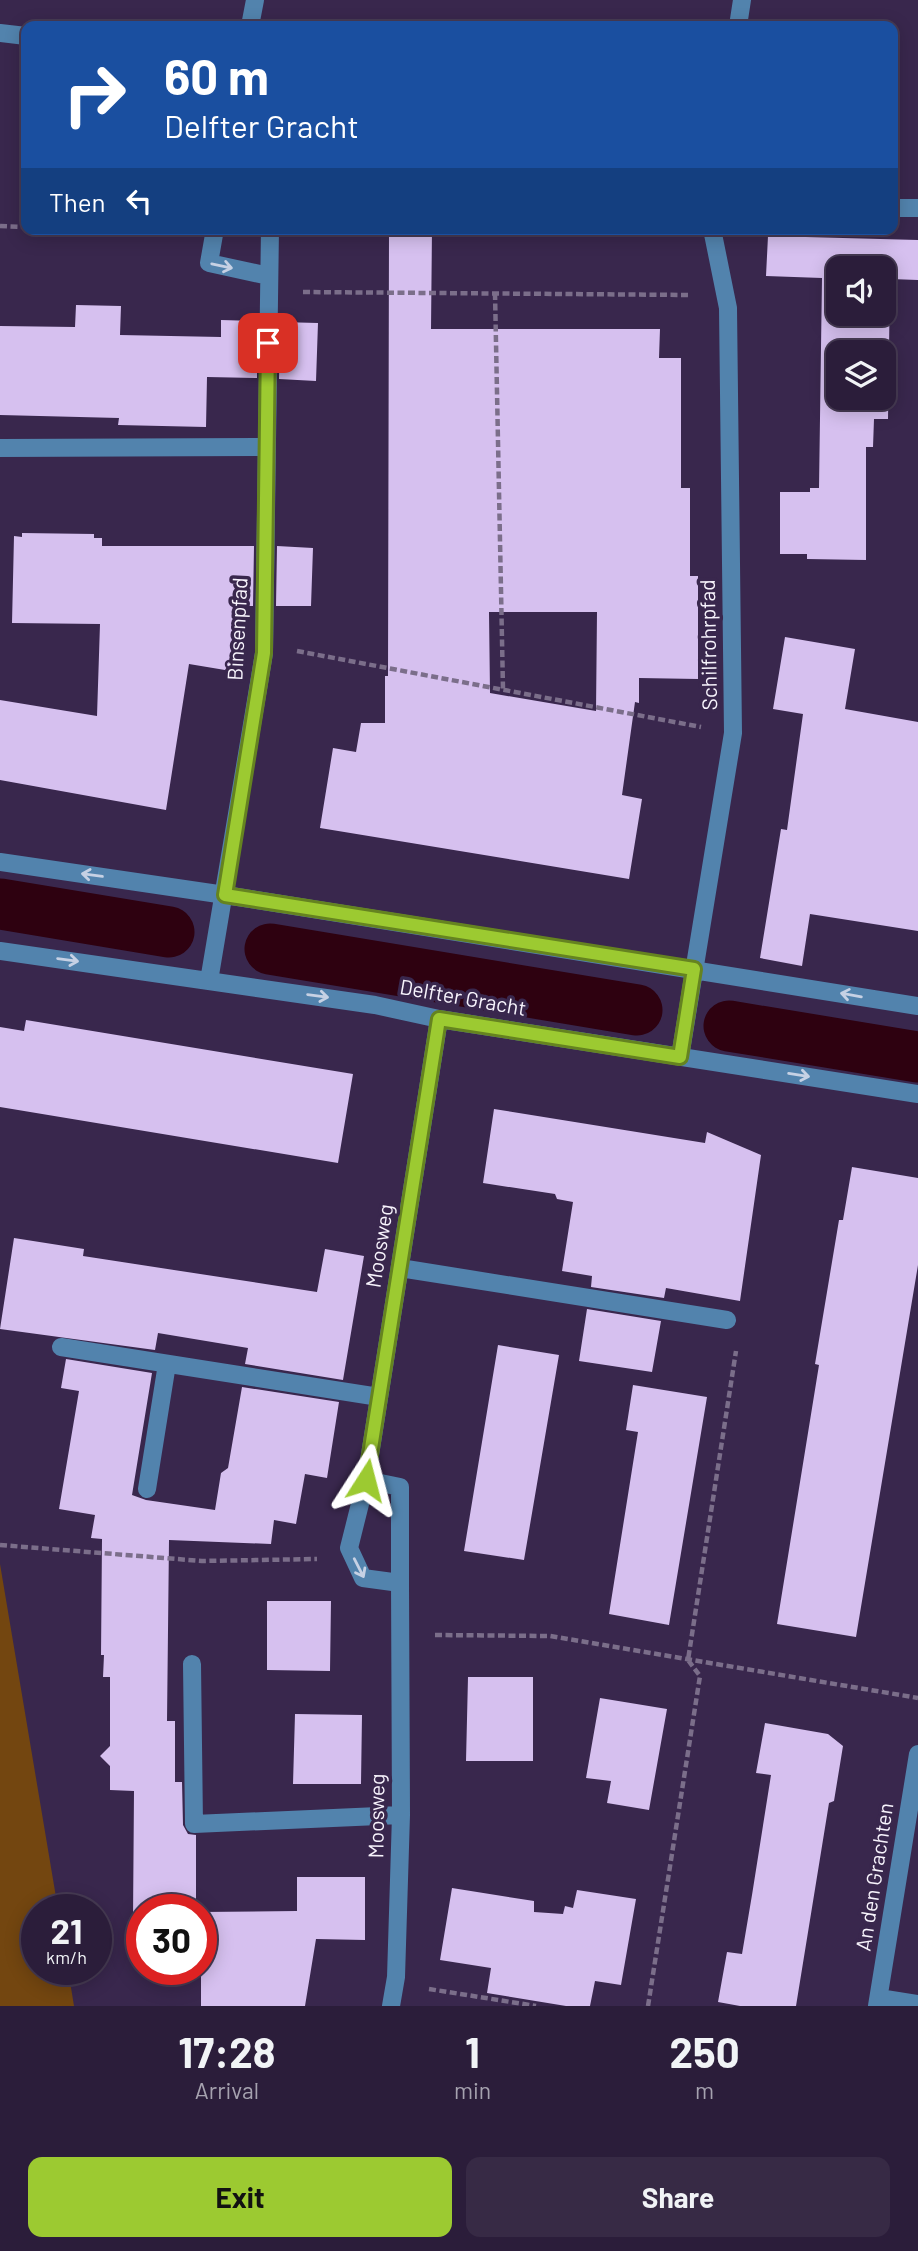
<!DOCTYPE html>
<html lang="en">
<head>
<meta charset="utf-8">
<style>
	:root { --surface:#2b1d3a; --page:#372a45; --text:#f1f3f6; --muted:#a6a2af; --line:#473b54; --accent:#9cca31 }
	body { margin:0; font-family:Barlow,sans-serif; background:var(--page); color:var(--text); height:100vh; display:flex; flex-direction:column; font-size:26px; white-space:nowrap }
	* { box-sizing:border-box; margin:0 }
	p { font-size:23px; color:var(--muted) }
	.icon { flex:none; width:38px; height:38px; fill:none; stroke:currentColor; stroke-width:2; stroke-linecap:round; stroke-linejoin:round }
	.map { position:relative; height:2006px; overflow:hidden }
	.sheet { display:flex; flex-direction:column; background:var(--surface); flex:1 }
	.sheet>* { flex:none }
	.banner { position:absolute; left:21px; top:21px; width:877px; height:214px; border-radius:14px; box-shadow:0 4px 18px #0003,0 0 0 2px var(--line); background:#1a4fa0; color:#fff; overflow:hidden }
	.controls { position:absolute; left:826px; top:256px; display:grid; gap:14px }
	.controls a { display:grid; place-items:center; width:70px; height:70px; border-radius:14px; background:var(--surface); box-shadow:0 4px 18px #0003,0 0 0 2px var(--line); font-size:35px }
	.speed { position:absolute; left:21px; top:1894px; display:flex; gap:14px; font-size:35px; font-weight:700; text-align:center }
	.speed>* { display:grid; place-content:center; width:91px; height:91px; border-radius:50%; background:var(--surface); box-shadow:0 4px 18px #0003,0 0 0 2px var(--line); line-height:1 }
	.speed small { font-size:18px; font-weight:400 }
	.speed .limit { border:10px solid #d22; background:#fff; color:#111 }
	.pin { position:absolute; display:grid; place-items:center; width:60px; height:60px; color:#fff; margin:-30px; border-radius:14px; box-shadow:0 4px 10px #0006 }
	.me { position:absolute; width:77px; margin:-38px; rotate:9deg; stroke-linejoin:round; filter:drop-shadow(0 0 5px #0008) }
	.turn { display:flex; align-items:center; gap:24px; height:147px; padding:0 28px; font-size:32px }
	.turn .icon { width:91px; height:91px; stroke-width:2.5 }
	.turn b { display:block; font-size:49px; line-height:60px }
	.then { display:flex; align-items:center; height:66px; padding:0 28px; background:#0003; gap:14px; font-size:26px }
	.eta { display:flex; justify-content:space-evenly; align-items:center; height:119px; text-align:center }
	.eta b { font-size:42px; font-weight:700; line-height:49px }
	.cta { display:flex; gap:14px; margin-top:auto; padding:14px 28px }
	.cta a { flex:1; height:80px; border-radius:14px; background:var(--accent); color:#111; font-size:28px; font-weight:700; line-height:80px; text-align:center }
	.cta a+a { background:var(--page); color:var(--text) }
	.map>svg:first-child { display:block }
	.green { fill:#734610 }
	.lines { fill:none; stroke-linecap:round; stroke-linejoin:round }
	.canal { stroke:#2e0110; stroke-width:51 }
	.building { fill:#d6c0ef; fill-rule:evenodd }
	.path { stroke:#7b6e8a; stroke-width:4.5; stroke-dasharray:7 3.5; stroke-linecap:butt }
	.minor { stroke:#5283ad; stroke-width:18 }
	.oneway { stroke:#c6d1e4 }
	.route-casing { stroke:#658320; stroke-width:18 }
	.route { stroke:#9cca31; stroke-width:12 }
	.labels { text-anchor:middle; stroke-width:7; stroke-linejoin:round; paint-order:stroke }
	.street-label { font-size:21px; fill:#f7f3fc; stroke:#39274d }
</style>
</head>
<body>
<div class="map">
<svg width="918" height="2006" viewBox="0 0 918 2006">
	<rect width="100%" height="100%" fill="#39274d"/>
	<path class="green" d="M 0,1564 L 58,1909 L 37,1909 L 37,1969 L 68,1969 L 74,2006 L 0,2006 Z"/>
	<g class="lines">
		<path class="canal" d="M 0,904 L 169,932
			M 270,949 L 637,1010
			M 729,1026 L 918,1057"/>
	</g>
	<path class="building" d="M 389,229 L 432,229 L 431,329 L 660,329 L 659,358 L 681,358 L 681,488 L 690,488 L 690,576 L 698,576 L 698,679 L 639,678 L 639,703 L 635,702 L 622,795 L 642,799 L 629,879 L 320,828 L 333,748 L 356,752 L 361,723 L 385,723 L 385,676 L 388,676 ZM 489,612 L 597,612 L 596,711 L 490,693 Z
		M 768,236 L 918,240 L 918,280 L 890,279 L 888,419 L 874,419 L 873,447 L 866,447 L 866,560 L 807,559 L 807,554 L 780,554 L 780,492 L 810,492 L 810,488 L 819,488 L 822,278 L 766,276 ZM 838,268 L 884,268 L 884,313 L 838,313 ZM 838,352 L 884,352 L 884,397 L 838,397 Z
		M 76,305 L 121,306 L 120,335 L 221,337 L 221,320 L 257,321 L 257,378 L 207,377 L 206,427 L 118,425 L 119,418 L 0,415 L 0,326 L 75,327 Z
		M 280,322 L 318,323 L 316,381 L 279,379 Z
		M 22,533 L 94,534 L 94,538 L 102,538 L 102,546 L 254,546 L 253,606 L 245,606 L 244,657 L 238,657 L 237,672 L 189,664 L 166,810 L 0,780 L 0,700 L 97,716 L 100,624 L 12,623 L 14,536 L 22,537 Z
		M 277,546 L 313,548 L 311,606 L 276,606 Z
		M 785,637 L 855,649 L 845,709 L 918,722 L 918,931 L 810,914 L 802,966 L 760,958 L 781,829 L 787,830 L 803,714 L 773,709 Z
		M 26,1020 L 353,1074 L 338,1163 L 0,1107 L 0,1027 L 24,1031 Z
		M 494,1109 L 705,1143 L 707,1132 L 761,1155 L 740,1301 L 666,1288 L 664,1298 L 591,1287 L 592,1276 L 562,1271 L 573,1202 L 557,1199 L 555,1194 L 483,1183 Z
		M 852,1167 L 918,1178 L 918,1265 L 856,1637 L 777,1624 L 819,1365 L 815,1364 L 839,1220 L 843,1220 Z
		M 14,1238 L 84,1249 L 83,1256 L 317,1292 L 325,1249 L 364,1256 L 343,1380 L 245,1364 L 248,1348 L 158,1333 L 155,1350 L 0,1329 Z
		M 587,1309 L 661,1321 L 652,1372 L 579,1361 Z
		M 498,1345 L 559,1355 L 524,1560 L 464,1551 Z
		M 66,1359 L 152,1373 L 132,1495 L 146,1500 L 215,1510 L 221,1473 L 228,1468 L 242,1387 L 339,1402 L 327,1478 L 305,1474 L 296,1524 L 274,1520 L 271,1544 L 169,1540 L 167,1721 L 175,1721 L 175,1782 L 182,1782 L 183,1825 L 188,1834 L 196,1835 L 196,1909 L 142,1909 L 142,1919 L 133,1919 L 134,1791 L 110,1790 L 110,1766 L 100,1756 L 110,1746 L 110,1677 L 103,1677 L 104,1655 L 101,1655 L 102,1539 L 91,1538 L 95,1515 L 59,1509 L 79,1391 L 61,1388 Z
		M 633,1385 L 707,1397 L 669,1625 L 609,1614 L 638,1432 L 626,1430 Z
		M 267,1601 L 331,1601 L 330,1671 L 267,1670 Z
		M 468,1677 L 533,1677 L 533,1761 L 466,1761 Z
		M 600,1698 L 667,1709 L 649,1810 L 607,1803 L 611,1781 L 586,1778 Z
		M 295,1714 L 362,1715 L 361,1784 L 293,1784 Z
		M 765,1723 L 828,1734 L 843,1746 L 834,1801 L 829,1803 L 796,2006 L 740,2006 L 718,2002 L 727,1952 L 742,1954 L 752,1895 L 771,1775 L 756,1773 Z
		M 297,1877 L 365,1877 L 365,1940 L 316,1939 L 305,2006 L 201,2006 L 201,1912 L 297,1911 Z
		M 452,1888 L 534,1901 L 534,1912 L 563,1914 L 565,1906 L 573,1908 L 577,1890 L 636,1899 L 621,1985 L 595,1981 L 590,2006 L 566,2006 L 487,1993 L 491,1968 L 440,1960 Z"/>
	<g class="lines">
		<path class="path" d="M 0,226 L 26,227
			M 148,229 L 182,230
			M 303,292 L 690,295
			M 495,293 L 503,689
			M 297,651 L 701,727
			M 0,1545 L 202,1561 L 317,1559
			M 435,1635 L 550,1636 L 918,1698
			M 429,1989 L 536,2006
			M 648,2006 L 700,1676 L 688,1660 L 736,1351"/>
		<path class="minor" d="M 250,26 L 255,0
			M 738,26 L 742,0
			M 0,33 L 26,36
			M 892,208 L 918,208
			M 215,229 L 209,263 L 269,276
			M 0,448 L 266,447
			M 0,862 L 225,895 L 918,1006
			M 0,951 L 375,1005 L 439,1019 L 918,1094
			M 209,981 L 264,653 L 270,229
			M 680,1057 L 733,733 L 728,308 L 712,229
			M 400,1268 L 727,1320
			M 61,1347 L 379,1397
			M 366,1480 L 400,1487 L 400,1583 L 363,1578 L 349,1548 L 366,1480 L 439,1019
			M 147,1489 L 167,1364
			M 192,1664 L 194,1824 L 401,1815
			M 879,1998 L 918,2004
			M 391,2006 L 396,1977 L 401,1815 L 400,1583
			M 877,2006 L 918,1754"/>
	</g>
	<defs><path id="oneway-shaft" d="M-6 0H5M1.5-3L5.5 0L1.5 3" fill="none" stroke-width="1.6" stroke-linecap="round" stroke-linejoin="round" transform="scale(1.75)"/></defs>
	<g class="oneway">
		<use href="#oneway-shaft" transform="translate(222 266) rotate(12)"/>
		<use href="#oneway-shaft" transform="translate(92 875) rotate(-172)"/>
		<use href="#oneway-shaft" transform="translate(68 960) rotate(8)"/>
		<use href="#oneway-shaft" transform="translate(851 995) rotate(-170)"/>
		<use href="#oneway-shaft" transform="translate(318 996) rotate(8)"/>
		<use href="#oneway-shaft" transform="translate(799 1075) rotate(9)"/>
		<use href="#oneway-shaft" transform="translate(359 1568) rotate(63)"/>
	</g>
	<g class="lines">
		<g class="route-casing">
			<path id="route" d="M 268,343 L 264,653 L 225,895 L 694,969 L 680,1057 L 439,1019 L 366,1480"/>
		</g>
		<use href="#route" class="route"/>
	</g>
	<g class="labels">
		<g class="street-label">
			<text transform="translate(238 629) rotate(-87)" y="7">Binsenpfad</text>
			<text transform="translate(709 645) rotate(-91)" y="7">Schilfrohrpfad</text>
			<text transform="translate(463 998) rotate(10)" y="7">Delfter Gracht</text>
			<text transform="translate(380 1246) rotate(-81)" y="7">Moosweg</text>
			<text transform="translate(377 1816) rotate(-89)" y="7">Moosweg</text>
			<text transform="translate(875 1877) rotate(-81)" y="7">An den Grachten</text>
		</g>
	</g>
</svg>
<div class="controls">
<a><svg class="icon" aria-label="sound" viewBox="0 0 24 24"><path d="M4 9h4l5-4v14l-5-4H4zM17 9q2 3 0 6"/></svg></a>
<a><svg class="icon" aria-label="layers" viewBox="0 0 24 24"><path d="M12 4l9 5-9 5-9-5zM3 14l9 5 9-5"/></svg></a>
</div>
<div class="speed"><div>21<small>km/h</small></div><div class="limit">30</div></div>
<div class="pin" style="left:268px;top:343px;background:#d93025"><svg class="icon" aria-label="arrive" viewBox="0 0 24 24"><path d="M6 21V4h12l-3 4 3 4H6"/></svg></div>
<svg class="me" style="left:366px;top:1480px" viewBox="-20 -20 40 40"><path d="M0-17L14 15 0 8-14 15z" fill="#9cca31" stroke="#fff" stroke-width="4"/></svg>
<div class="banner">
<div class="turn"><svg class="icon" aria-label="right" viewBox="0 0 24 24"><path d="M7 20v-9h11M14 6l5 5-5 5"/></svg><div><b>60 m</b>Delfter Gracht</div></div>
<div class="then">Then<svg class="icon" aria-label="left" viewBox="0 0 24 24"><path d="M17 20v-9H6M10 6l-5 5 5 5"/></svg></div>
</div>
</div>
<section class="sheet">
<div class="eta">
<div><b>17:28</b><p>Arrival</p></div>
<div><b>1</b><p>min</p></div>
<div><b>250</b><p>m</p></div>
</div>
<div class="cta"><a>Exit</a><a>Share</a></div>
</section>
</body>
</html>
